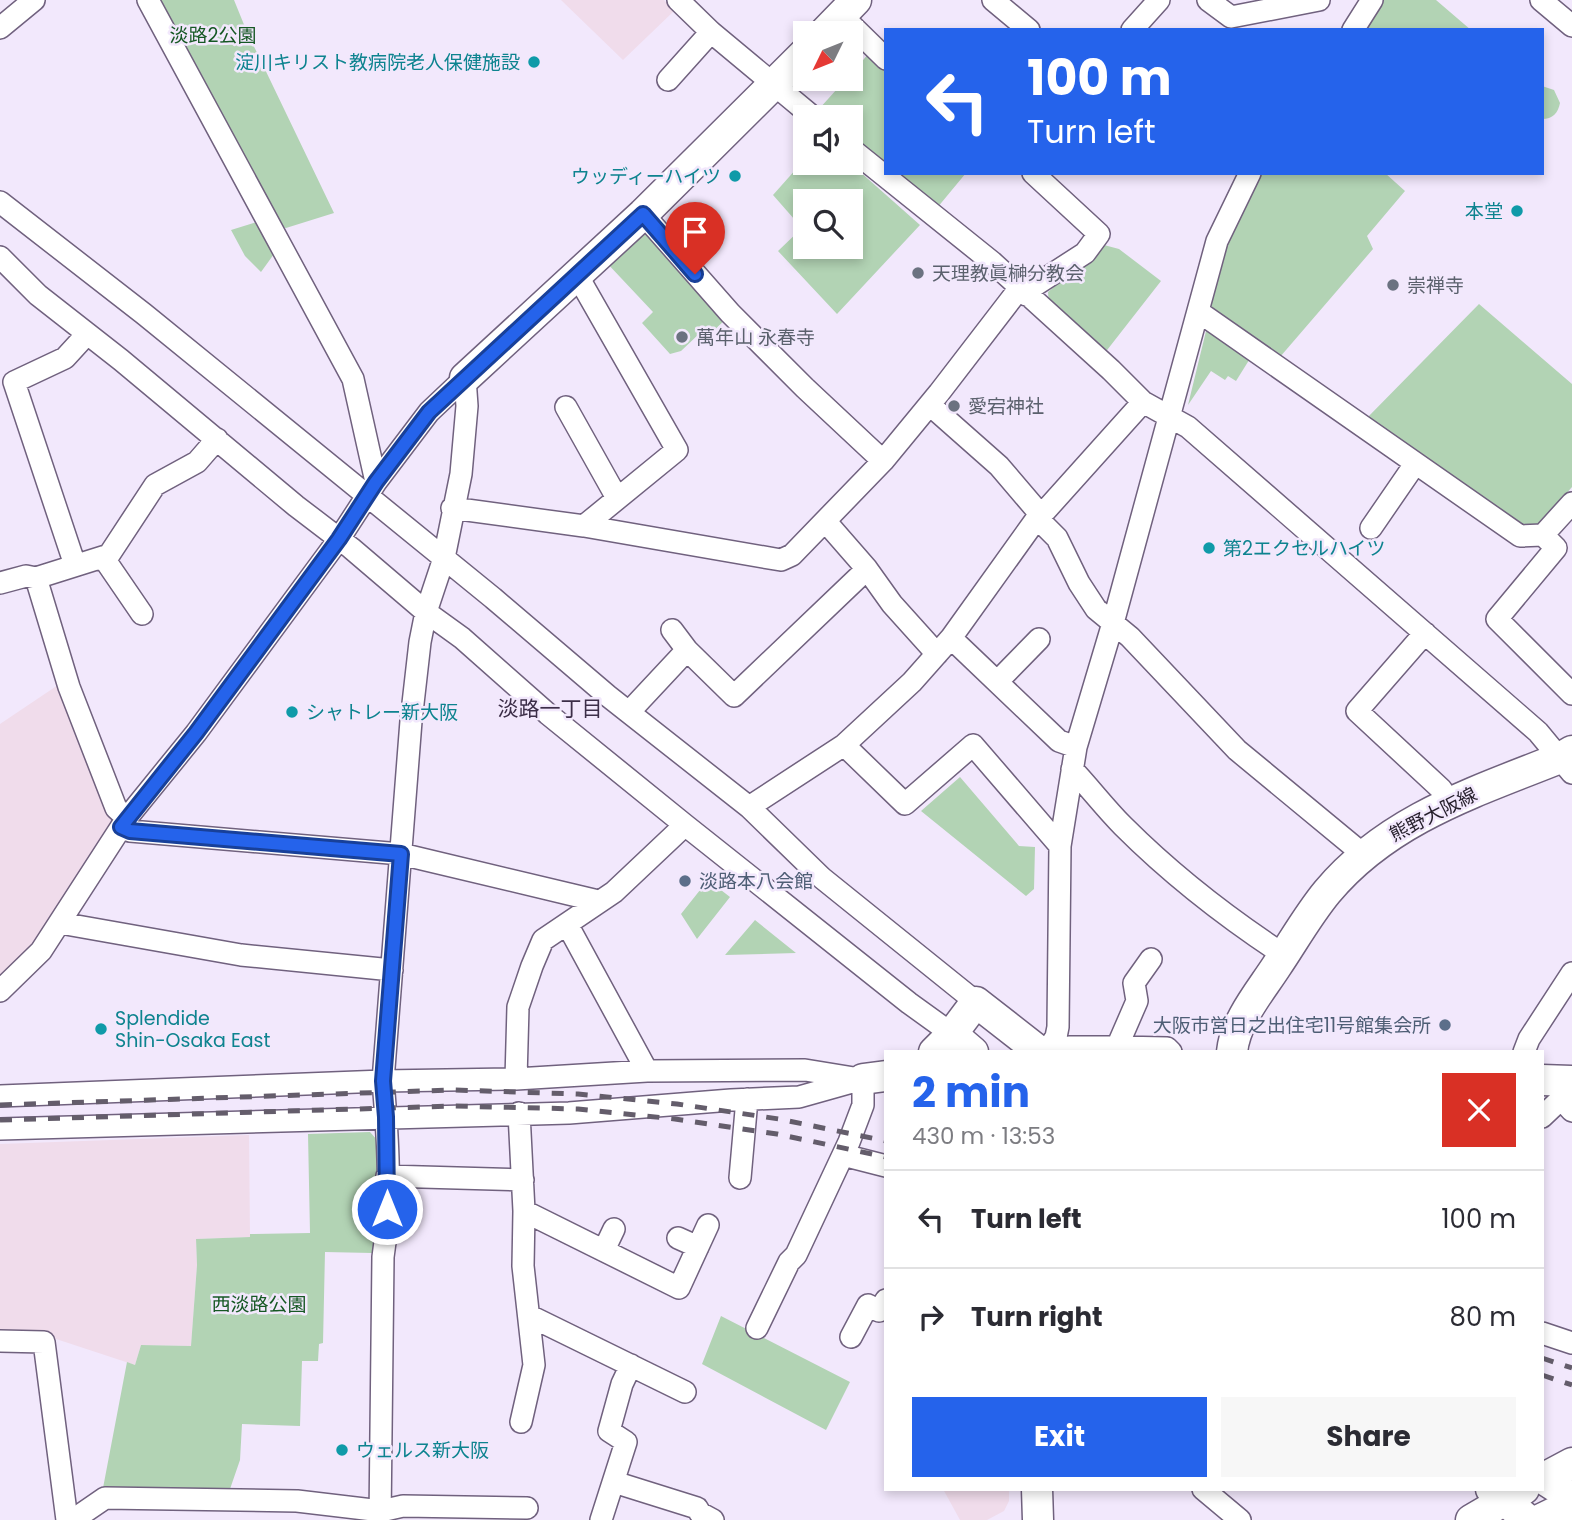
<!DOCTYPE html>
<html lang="en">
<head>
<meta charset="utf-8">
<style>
	:root { --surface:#fff; --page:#f7f7f7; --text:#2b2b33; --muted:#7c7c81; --line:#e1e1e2; --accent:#2563eb }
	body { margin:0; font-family:Poppins,"Noto Sans JP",sans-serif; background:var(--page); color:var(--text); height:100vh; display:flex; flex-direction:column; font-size:26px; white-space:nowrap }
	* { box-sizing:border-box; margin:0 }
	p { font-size:23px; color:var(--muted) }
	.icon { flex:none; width:38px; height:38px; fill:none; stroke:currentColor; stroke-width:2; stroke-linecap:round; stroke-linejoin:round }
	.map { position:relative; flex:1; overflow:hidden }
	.panel { position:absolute; left:884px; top:1050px; width:660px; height:441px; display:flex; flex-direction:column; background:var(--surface); border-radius:0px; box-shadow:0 4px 10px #0003 }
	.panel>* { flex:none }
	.guide { position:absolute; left:884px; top:28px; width:660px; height:147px; border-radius:0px; box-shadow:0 4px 10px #0003; background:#2563eb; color:#fff; overflow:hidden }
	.needle { width:46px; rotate:227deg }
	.controls { position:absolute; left:793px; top:21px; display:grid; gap:14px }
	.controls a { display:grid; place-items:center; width:70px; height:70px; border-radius:0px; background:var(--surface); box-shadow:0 4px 10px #0003; font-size:35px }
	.pin { position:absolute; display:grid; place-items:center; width:60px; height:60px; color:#fff; margin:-72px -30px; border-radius:50% 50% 50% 0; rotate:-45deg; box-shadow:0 0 7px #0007 }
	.pin .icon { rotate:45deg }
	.me { position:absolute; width:77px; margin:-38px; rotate:0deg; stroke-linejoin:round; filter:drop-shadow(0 0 5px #0008) }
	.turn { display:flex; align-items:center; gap:24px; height:147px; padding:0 28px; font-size:32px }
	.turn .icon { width:91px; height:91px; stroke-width:2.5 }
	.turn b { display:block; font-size:49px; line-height:60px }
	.round { display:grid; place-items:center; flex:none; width:74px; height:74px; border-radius:0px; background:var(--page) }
	.head { display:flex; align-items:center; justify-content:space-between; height:119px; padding:0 28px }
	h1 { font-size:42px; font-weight:700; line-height:52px; color:var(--accent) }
	.action { display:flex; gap:14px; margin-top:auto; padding:14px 28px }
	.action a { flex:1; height:80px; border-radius:0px; background:var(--accent); color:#fff; font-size:28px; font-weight:700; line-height:80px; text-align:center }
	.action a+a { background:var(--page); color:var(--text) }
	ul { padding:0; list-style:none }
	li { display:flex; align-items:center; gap:21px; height:98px; padding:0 28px; border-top:2px solid var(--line) }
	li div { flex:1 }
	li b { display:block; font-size:26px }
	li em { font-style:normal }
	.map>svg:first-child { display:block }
	.industrial { fill:#f0dceb }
	.green { fill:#b2d3b4; fill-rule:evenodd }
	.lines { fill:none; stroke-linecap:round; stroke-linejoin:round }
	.street-casing { stroke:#70617e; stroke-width:24 }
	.secondary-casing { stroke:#70617e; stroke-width:33 }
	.street { stroke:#fff; stroke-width:21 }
	.secondary { stroke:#fff; stroke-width:30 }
	.rail { stroke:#645d6b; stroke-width:5; stroke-dasharray:12 12; stroke-linecap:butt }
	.route-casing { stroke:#184099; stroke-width:18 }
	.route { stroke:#2563eb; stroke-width:12 }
	.culture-dot { fill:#0f9aa8; stroke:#f2e8fc; stroke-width:2.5 }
	.worship-dot { fill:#6b7280; stroke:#f2e8fc; stroke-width:2.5 }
	.service-dot { fill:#5c6f8a; stroke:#f2e8fc; stroke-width:2.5 }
	.labels { text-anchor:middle; stroke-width:5; stroke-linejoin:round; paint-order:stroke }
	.park-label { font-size:19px; fill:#165824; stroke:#f2e8fc }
	.culture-label { font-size:19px; fill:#0d838f; stroke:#f2e8fc; text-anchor:start }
	.worship-label { font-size:19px; fill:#5b616d; stroke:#f2e8fc; text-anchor:start }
	.street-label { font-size:19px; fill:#241e2a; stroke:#f2e8fc }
	.service-label { font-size:19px; fill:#4e5e75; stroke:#f2e8fc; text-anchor:start }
	.neighbourhood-label { font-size:21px; fill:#3c2e48; stroke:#f2e8fc }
</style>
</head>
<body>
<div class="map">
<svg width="1572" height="1520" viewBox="0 0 1572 1520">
	<rect width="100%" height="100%" fill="#f2e8fc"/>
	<path class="industrial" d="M 561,0 L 664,0 L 674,11 L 623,60 Z
		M 61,683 L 113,822 L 34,946 L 0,978 L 0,724 Z
		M 249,1135 L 250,1237 L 196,1239 L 197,1265 L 191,1346 L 141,1345 L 135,1365 L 50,1337 L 0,1334 L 0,1144 Z
		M 943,1489 L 1009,1489 L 1009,1501 L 1004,1511 L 987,1520 L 960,1520 Z"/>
	<path class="green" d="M 157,0 L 234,0 L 247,32 L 334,213 L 286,228 L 279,226 Z
		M 1381,0 L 1436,0 L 1471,30 L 1359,30 Z
		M 870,52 L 885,66 L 885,165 L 851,136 L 850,117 L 828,117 L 819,109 L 846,79 L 850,79 L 851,74 Z
		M 1542,86 L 1554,90 L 1560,103 C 1558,113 1553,119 1542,119 Z
		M 805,159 L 805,163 L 850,163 L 920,225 L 837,314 L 778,251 L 802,228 L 773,195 ZM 805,201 L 850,201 L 850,247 L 805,247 Z
		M 895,173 L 966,173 L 937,208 Z
		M 1258,173 L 1385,173 L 1405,191 L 1367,236 L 1373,249 L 1280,357 L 1208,307 L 1219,262 Z
		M 257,222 L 274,254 L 261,272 L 245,256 L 231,230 Z
		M 644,224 L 728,317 L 706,338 L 700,333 L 681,351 L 670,354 L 642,323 L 653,312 L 605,261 Z
		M 1104,245 L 1119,249 L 1161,281 L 1104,354 L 1049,305 L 1048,292 Z
		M 1479,304 L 1572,384 L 1572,487 L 1537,527 L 1524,531 L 1365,420 Z
		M 1207,327 L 1251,357 L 1236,381 L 1228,376 L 1225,380 L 1211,371 L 1188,405 Z
		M 960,777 L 1019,846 L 1035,847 L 1034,889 L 1026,896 L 921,811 Z
		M 708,880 L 730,897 L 697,939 L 681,914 Z
		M 755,920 L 796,953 L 725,955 Z
		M 370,1132 L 378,1141 L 379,1231 L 372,1253 L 325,1252 L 323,1343 L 319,1344 L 318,1361 L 302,1361 L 300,1426 L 242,1424 L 240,1460 L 230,1489 L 103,1488 L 127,1362 L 135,1365 L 141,1345 L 191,1346 L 197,1265 L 196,1239 L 250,1237 L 250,1234 L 310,1233 L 308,1134 Z
		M 721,1316 L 850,1382 L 826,1430 L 702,1364 Z"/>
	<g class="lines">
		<g class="street-casing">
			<path id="street" d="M 148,0 L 353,379 L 376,482
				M 678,0 L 711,32 L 813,117
				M 993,0 L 1029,30
				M 1208,0 L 1231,17 L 1319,0
				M 1541,0 L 1572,26
				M 841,15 L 886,59
				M 0,28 L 34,0
				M 1132,30 L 1159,0
				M 1353,30 L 1372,0
				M 668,80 L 711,32
				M 850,148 L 992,262 L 1111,370 L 1143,402 L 1188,427 L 1538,732 L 1572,773
				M 0,202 L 144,314 L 493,598 L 608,696 L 749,807 L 822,878 L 976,1002
				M 643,214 L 730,313 L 805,388 L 883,461
				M 0,257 L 38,295 L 121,360 L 296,506 L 351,548 L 426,612 L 462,638 L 548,714 L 685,825 L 909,1003 L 952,1034
				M 577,275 L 677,450 L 584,526
				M 1026,295 L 1034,286 L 1085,253 L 1099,234 L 1033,173
				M 1199,312 L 1520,536 L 1543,535 L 1556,548 L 1497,619 L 1572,694
				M 930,405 L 999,466 L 1040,514
				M 566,407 L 617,498
				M 452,508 L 584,526 L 781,560 L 792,555 L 883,461 L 939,393 L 1019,289
				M 1037,518 L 1057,538 L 1079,583 L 1096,609 L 1130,637 L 1237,750 L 1364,855
				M 826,522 L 867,569 L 892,604 L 937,654
				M 1371,528 L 1415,464
				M 1543,535 L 1572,503
				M 103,557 L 142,614
				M 75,565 L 14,382 L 65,358 L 87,334
				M 36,578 L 69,687 L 116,808 L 127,818
				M 0,583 L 26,576 L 36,578 L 109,555 L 155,485 L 197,462 L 217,439
				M 672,630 L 687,650 L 734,696 L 867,569
				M 1425,633 L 1357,711 L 1441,789 L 1450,802
				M 951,638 L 1059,741 L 1076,747
				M 997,682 L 1039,639
				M 630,711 L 687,650
				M 844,745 L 905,804 L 973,745 L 1060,846
				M 1072,769 C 1090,788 1105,808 1123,826 C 1172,875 1226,917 1284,955
				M 749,807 L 844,745 L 912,682 L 951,638 L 1037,518 L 1046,510 L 1143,402
				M 121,827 L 130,831 L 401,854 L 598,901
				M 60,923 L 241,955 L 392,970
				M 567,924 L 647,1071
				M 0,991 L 41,951 L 127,818 L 196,733 L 339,539 L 376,482 L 429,412 L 465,378
				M 1117,1047 L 1167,1048 L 1171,1052
				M 1046,1052 L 1056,1037 L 1058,1027 L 1060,846 L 1076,747 L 1113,623 L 1217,241 L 1250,173
				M 1054,1052 L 1069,1047 L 1117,1047 L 1137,1001 L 1134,983 L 1151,959
				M 1524,1052 L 1529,1039 L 1572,973
				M 516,1079 L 518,1007 L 532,966 L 543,940 L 614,892 L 685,825
				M 1563,1081 L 1561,1099 L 1572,1111
				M 0,1096 L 383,1081 L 516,1079 L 647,1071 L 805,1070 L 854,1078
				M 519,1113 L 524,1211 L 523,1266 L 534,1365 L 521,1422
				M 1542,1117 L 1561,1099
				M 0,1129 L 569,1113 L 731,1100 L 799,1097 L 863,1079
				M 843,1155 L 886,1166
				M 387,1176 L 523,1180
				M 740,1178 L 747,1099
				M 524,1211 L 679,1288 L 708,1225
				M 678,1238 L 698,1247
				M 604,1250 L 614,1229
				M 530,1316 L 685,1392
				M 757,1328 L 789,1262 L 796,1255 L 849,1142 L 863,1105 L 863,1079
				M 1542,1333 L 1572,1343
				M 851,1337 L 868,1305 L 879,1311 L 886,1300
				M 0,1341 L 44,1342 L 67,1520
				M 614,1482 L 697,1508 L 700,1513 L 713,1520
				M 1203,1489 L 1240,1520
				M 73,1520 L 105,1498 L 297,1501 L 381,1511 L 403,1506 L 527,1508
				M 380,1520 L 383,1257 C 392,1200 388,1138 383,1081 L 411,721 L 420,642 L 426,612 L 444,558 L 461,474 L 467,406 L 465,378
				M 601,1520 L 626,1442 L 609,1431 L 622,1384 L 631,1365"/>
		</g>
		<g class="secondary-casing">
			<path id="secondary" d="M 824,33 L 856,0
				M 465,378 L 643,214 L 805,53
				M 952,1034 L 973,1052
				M 934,1052 L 952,1034 L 976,1002 L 1040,1052
				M 1232,1052 C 1235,1021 1259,993 1276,967 C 1293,942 1308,915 1327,892 C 1388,819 1475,792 1560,758 L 1572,751
				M 863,1079 L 886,1076
				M 1542,1080 L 1572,1081
				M 1542,1478 L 1572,1497
				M 1542,1479 L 1572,1463
				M 1037,1489 L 1038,1520
				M 1491,1489 L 1528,1520
				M 1471,1520 L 1524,1489
				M 1539,1520 L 1572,1504"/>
		</g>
		<use href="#street" class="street"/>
		<use href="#secondary" class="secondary"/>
		<path class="rail" d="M 0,1105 L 453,1090 L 578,1094 L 677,1104 L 779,1119 L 886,1141
			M 0,1120 L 453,1106 L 578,1109 L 675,1119 L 777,1134 L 886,1157
			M 1542,1358 L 1572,1368
			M 1542,1375 L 1572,1385"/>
	</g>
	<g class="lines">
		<g class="route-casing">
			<path id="route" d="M 387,1209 L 386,1117 L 383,1081 L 401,854 L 130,831 L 121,827 L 196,733 L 339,539 L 376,482 L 429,412 L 643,214 L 695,274"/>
		</g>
		<use href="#route" class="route"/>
	</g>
	<g class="culture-dot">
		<circle cx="534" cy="62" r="7"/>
		<circle cx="735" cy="176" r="7"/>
		<circle cx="1517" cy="211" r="7"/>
		<circle cx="1209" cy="548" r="7"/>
		<circle cx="292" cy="712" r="7"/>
		<circle cx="101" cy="1029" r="7"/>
		<circle cx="342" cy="1450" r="7"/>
	</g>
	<g class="worship-dot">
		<circle cx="918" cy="273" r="7"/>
		<circle cx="1393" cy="285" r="7"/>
		<circle cx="682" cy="337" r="7"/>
		<circle cx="954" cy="406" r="7"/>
	</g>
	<g class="service-dot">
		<circle cx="685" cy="881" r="7"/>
		<circle cx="1445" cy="1025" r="7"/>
	</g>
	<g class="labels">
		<g class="park-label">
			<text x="213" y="42">淡路2公園</text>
			<text x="259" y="1311">西淡路公園</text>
		</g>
		<g class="culture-label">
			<text x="520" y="69" text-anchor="end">淀川キリスト教病院老人保健施設</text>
			<text x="721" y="183" text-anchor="end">ウッディーハイツ</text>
			<text x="1503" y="218" text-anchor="end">本堂</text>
			<text x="1223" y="555">第2エクセルハイツ</text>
			<text x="306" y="719">シャトレー新大阪</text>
			<text x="115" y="1025">Splendide<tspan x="115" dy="22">Shin-Osaka East</tspan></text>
			<text x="356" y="1457">ウェルス新大阪</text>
		</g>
		<g class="worship-label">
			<text x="932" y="280">天理教眞榊分教会</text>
			<text x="1407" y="292">崇禅寺</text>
			<text x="696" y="344">萬年山 永春寺</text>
			<text x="968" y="413">愛宕神社</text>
		</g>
		<g class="street-label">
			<text transform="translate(1433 814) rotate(-27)" y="7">熊野大阪線</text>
		</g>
		<g class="service-label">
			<text x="699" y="888">淡路本八会館</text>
			<text x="1431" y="1032" text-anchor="end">大阪市営日之出住宅11号館集会所</text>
		</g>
		<g class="neighbourhood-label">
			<text x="550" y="716">淡路一丁目</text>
		</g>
	</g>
</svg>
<div class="controls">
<a><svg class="needle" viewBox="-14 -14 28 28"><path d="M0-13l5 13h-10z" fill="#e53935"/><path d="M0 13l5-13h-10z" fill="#7c7c81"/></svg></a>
<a><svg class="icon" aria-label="sound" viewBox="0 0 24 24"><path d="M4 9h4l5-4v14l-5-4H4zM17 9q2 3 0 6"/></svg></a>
<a><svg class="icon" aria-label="search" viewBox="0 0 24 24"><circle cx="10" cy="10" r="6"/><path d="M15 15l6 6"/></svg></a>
</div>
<div class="pin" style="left:695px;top:274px;background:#d93025"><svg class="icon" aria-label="arrive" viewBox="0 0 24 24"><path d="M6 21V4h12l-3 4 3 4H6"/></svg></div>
<svg class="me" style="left:387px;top:1209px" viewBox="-20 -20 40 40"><circle r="17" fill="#2563eb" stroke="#fff" stroke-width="3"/><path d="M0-11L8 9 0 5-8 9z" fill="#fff"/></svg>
<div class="guide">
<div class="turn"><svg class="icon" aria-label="left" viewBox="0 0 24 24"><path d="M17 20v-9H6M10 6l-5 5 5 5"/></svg><div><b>100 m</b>Turn left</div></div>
</div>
<section class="panel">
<div class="head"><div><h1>2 min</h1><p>430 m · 13:53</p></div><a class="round" style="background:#d93025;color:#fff"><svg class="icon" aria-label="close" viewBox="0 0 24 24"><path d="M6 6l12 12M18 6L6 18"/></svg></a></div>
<ul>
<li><svg class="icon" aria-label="left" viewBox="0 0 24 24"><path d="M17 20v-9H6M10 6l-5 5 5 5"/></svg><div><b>Turn left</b></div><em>100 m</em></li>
<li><svg class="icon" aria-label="right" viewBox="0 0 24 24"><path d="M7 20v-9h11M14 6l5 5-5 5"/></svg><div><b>Turn right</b></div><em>80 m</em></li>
</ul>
<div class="action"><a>Exit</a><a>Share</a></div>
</section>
</div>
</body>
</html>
